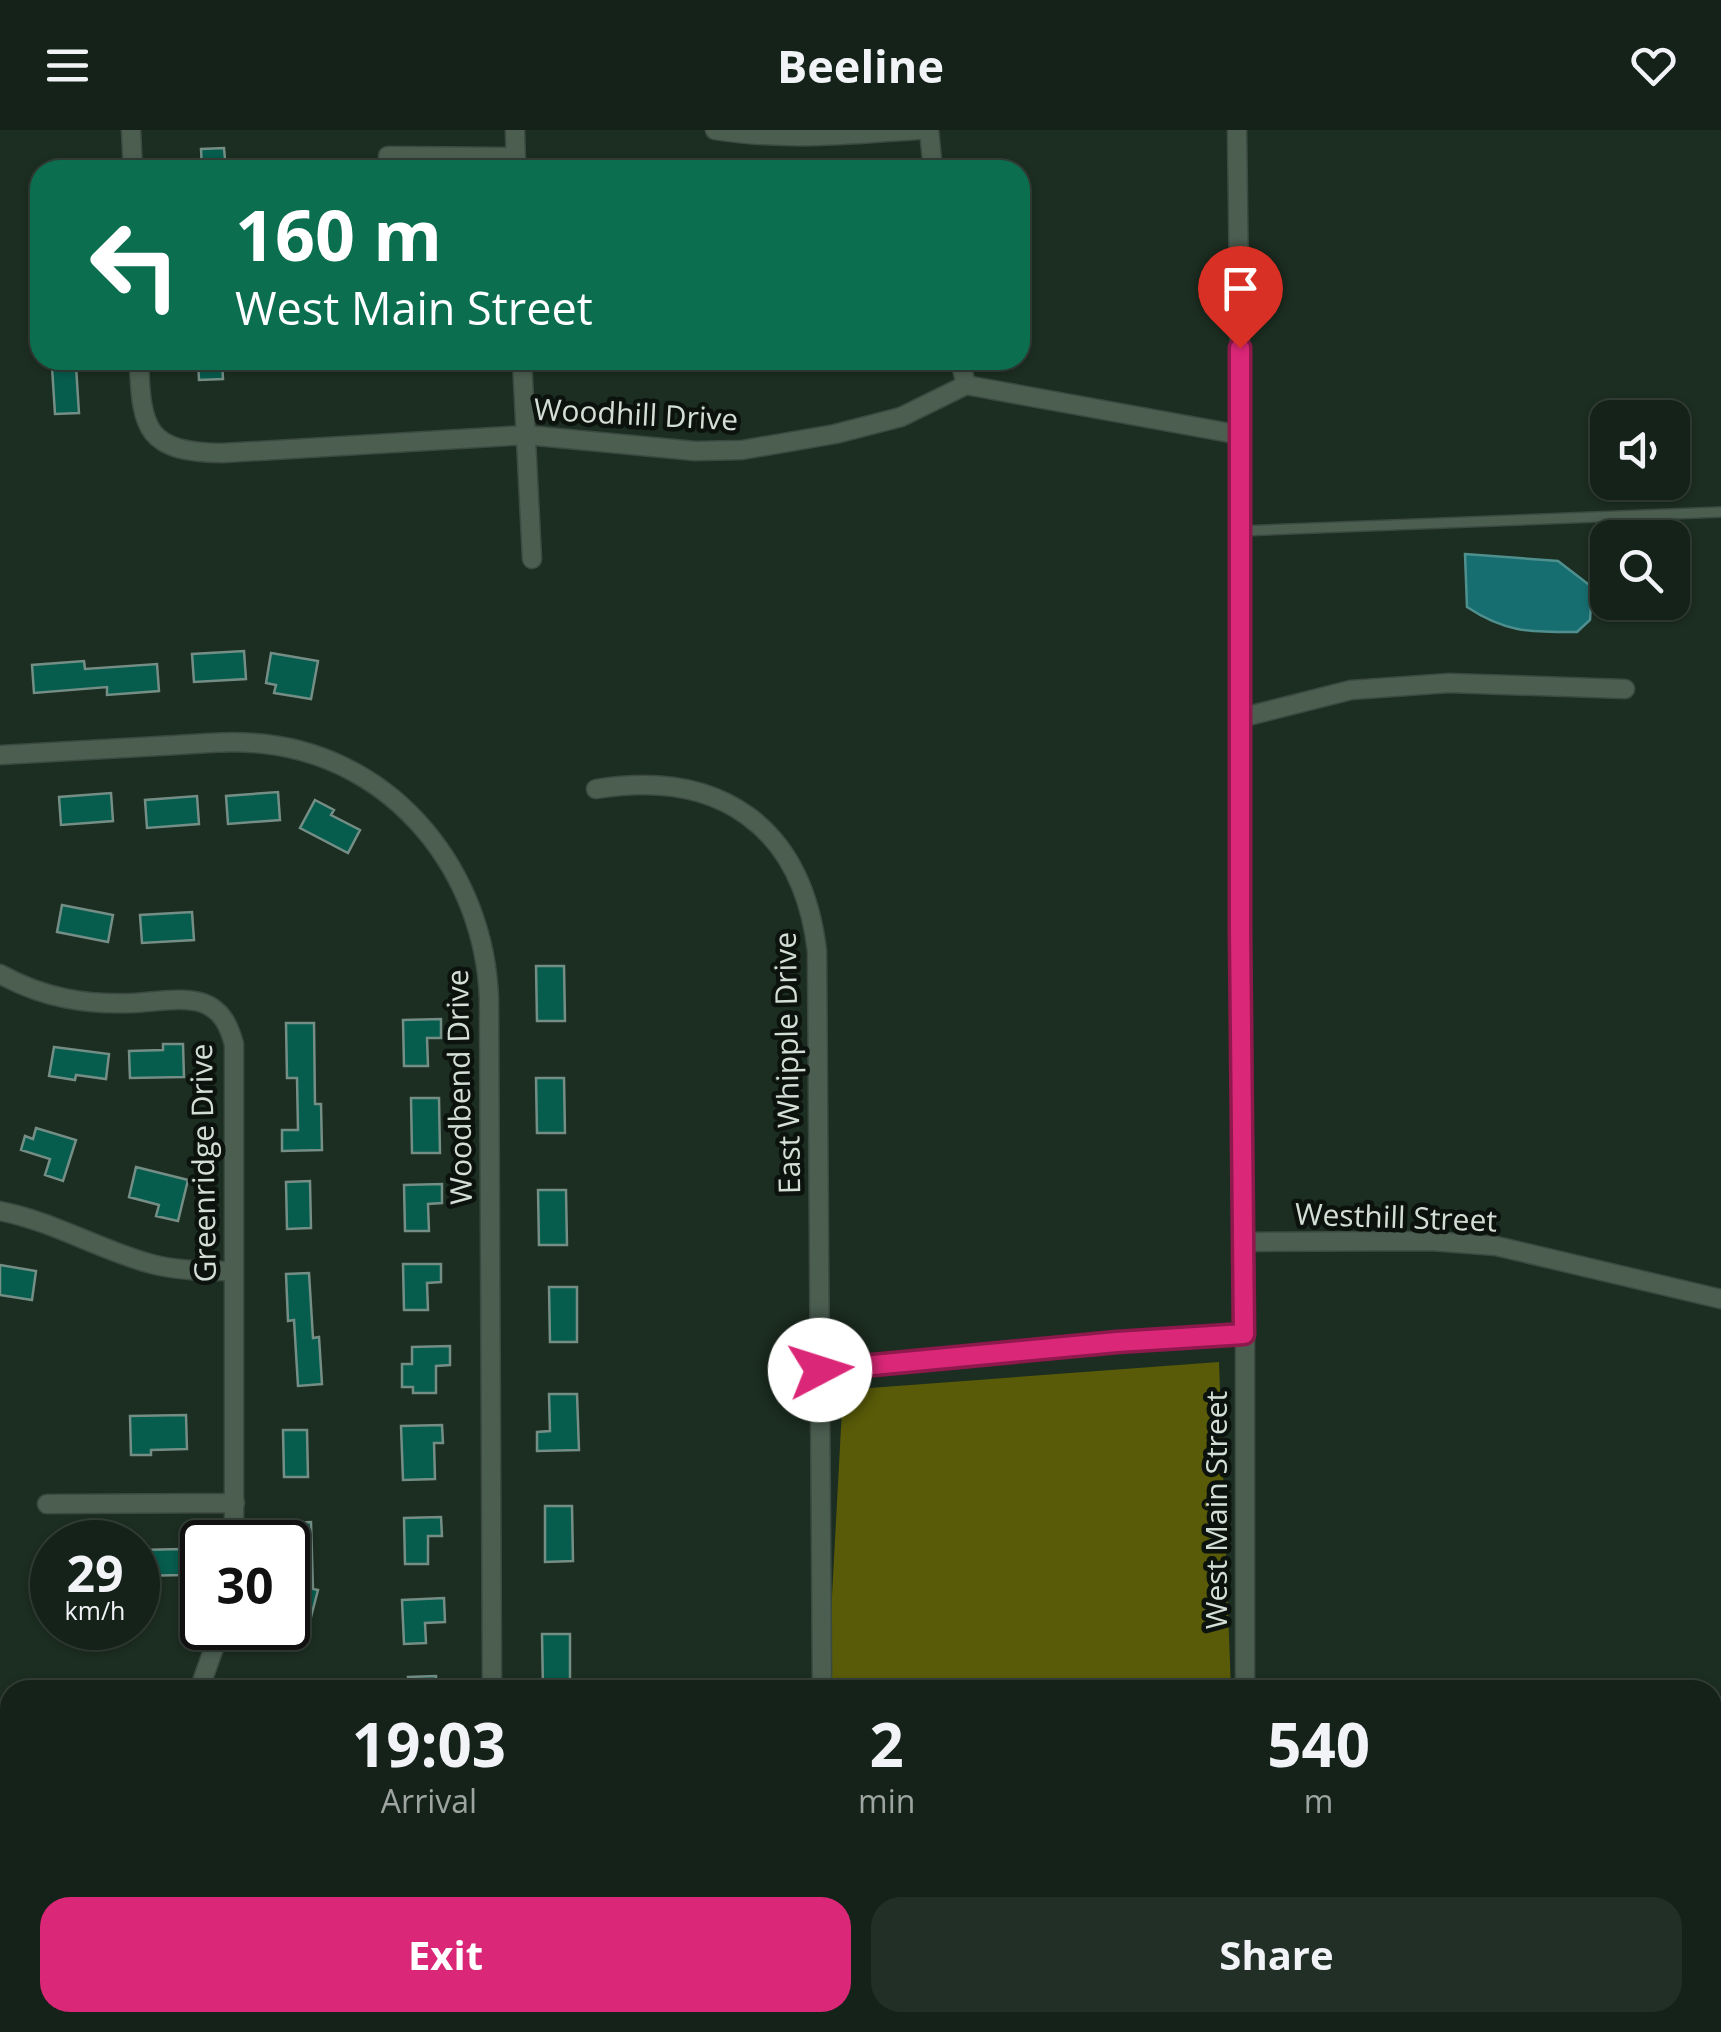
<!DOCTYPE html>
<html lang="en">
<head>
<meta charset="utf-8">
<style>
	:root { --surface:#152219; --page:#222f26; --text:#f1f3f6; --muted:#9da4a2; --line:#343f38; --accent:#db2777 }
	body { margin:0; font-family:"Open Sans",sans-serif; background:var(--page); color:var(--text); height:100vh; display:flex; flex-direction:column; font-size:38px; white-space:nowrap }
	* { box-sizing:border-box; margin:0 }
	p { font-size:32px; color:var(--muted) }
	.icon { flex:none; width:55px; height:55px; fill:none; stroke:currentColor; stroke-width:2; stroke-linecap:round; stroke-linejoin:round }
	.map { position:relative; flex:1; overflow:hidden }
	.details { position:absolute; left:0px; top:1550px; width:1722px; height:352px; display:flex; flex-direction:column; background:var(--surface); border-radius:30px 30px 0 0; box-shadow:0 2px 8px #0004,0 0 0 2px var(--line) }
	.details>* { flex:none }
	.banner { position:absolute; left:30px; top:30px; width:1000px; height:210px; border-radius:30px; box-shadow:0 2px 8px #0004,0 0 0 2px var(--line); background:#0b6e4f; color:#fff; overflow:hidden }
	.buttons { position:absolute; left:1590px; top:270px; display:grid; gap:20px }
	.buttons a { display:grid; place-items:center; width:100px; height:100px; border-radius:20px; background:var(--surface); box-shadow:0 2px 8px #0004,0 0 0 2px var(--line); font-size:50px }
	.speed { position:absolute; left:30px; top:1390px; display:flex; gap:20px; font-size:50px; font-weight:700; text-align:center }
	.speed>* { display:grid; place-content:center; width:130px; height:130px; border-radius:50%; background:var(--surface); box-shadow:0 2px 8px #0004,0 0 0 2px var(--line); line-height:1 }
	.speed small { font-size:25px; font-weight:400 }
	.speed .limit { border:5px solid #111; border-radius:15px; background:#fff; color:#111 }
	.pin { position:absolute; display:grid; place-items:center; width:85px; height:85px; color:#fff; margin:-102px -42px; border-radius:50% 50% 50% 0; rotate:-45deg; box-shadow:0 0 10px #0007 }
	.pin .icon { rotate:45deg }
	.me { position:absolute; width:110px; margin:-55px; rotate:85deg; stroke-linejoin:round; filter:drop-shadow(0 0 8px #0008) }
	.turn { display:flex; align-items:center; gap:35px; height:210px; padding:0 40px; font-size:45px }
	.turn .icon { width:130px; height:130px; stroke-width:2.5 }
	.turn b { display:block; font-size:70px; line-height:85px }
	.eta { display:flex; justify-content:space-evenly; align-items:center; height:170px; text-align:center }
	.eta b { font-size:60px; font-weight:700; line-height:70px }
	.primary-button { display:flex; gap:20px; margin-top:auto; padding:20px 40px }
	.primary-button a { flex:1; height:115px; border-radius:30px; background:var(--accent); color:#fff; font-size:40px; font-weight:700; line-height:115px; text-align:center }
	.primary-button a+a { background:var(--page); color:var(--text) }
	header { display:flex; justify-content:space-between; align-items:center; height:130px; padding:0 40px; background:var(--surface); font-size:45px; font-weight:700 }
	.map>svg:first-child { display:block }
	.forest { fill:#595b08 }
	.water { fill:#176e70; stroke:#4f908f; stroke-width:2.5 }
	.lines { fill:none; stroke-linecap:round; stroke-linejoin:round }
	.stream { stroke:#4f908f; stroke-width:5 }
	.building { fill:#065c4d; stroke:#748e86; stroke-width:2.5 }
	.service-casing { stroke:#3b4940; stroke-width:12 }
	.minor-casing { stroke:#3b4940; stroke-width:21 }
	.service { stroke:#4b5e50; stroke-width:9 }
	.minor { stroke:#4b5e50; stroke-width:18 }
	.route-casing { stroke:#8e194d; stroke-width:25 }
	.route { stroke:#db2777; stroke-width:18 }
	.labels { text-anchor:middle; stroke-width:9; stroke-linejoin:round; paint-order:stroke }
	.street-label { font-size:30px; fill:#d3ded6; stroke:#0c130e }
</style>
</head>
<body>
<header><svg class="icon" aria-label="menu" viewBox="0 0 24 24"><path d="M4 6h16M4 12h16M4 18h16"/></svg>Beeline<svg class="icon" aria-label="heart" viewBox="0 0 24 24"><path d="M12 20l-8-8c-3-5 5-10 8-4 3-6 11-1 8 4z"/></svg></header>
<div class="map">
<svg width="1721" height="1902" viewBox="0 0 1721 1902">
	<rect width="100%" height="100%" fill="#1c2d21"/>
	<path class="forest" d="M 1219,1232 L 1231,1560 L 827,1560 L 843,1260 Z
		M 308,1893 L 1233,1892 L 1233,1902 L 298,1902 Z"/>
	<path class="water" d="M 1465,424 L 1558,431 L 1592,457 L 1590,490 L 1577,502 C 1531,502 1506,503 1467,477 Z"/>
	<g class="lines">
		<path class="stream" d="M 1147,1892 L 1156,1896 L 1192,1892
			M 1195,1892 L 1216,1896 L 1269,1892
			M 1274,1892 L 1297,1902
			M 946,1902 L 965,1892"/>
	</g>
	<path class="building" d="M 224,18 L 226,40 L 202,40 L 201,19 Z
		M 198,230 L 222,230 L 223,249 L 199,250 Z
		M 76,236 L 79,283 L 55,284 L 52,237 Z
		M 244,521 L 246,549 L 194,552 L 192,524 Z
		M 271,523 L 318,531 L 311,569 L 274,563 L 276,555 L 266,553 Z
		M 84,531 L 85,539 L 157,534 L 159,561 L 107,565 L 107,557 L 34,563 L 32,535 Z
		M 278,662 L 280,690 L 228,694 L 226,666 Z
		M 111,663 L 113,691 L 61,695 L 59,667 Z
		M 197,666 L 199,694 L 147,698 L 145,670 Z
		M 315,670 L 334,680 L 331,685 L 360,700 L 348,723 L 300,698 Z
		M 62,775 L 113,785 L 108,812 L 57,802 Z
		M 192,782 L 194,810 L 142,813 L 140,785 Z
		M 536,836 L 564,836 L 565,891 L 537,891 Z
		M 441,889 L 441,908 L 427,908 L 428,936 L 404,936 L 403,890 Z
		M 286,893 L 314,893 L 315,974 L 321,974 L 322,1020 L 282,1021 L 282,1000 L 298,1000 L 297,948 L 287,948 Z
		M 163,914 L 183,914 L 184,947 L 130,948 L 129,921 L 163,920 Z
		M 54,917 L 109,924 L 106,949 L 76,945 L 75,950 L 49,946 Z
		M 536,948 L 564,948 L 565,1003 L 537,1003 Z
		M 411,968 L 439,968 L 440,1023 L 412,1023 Z
		M 36,998 L 76,1010 L 63,1051 L 45,1045 L 50,1029 L 21,1020 L 25,1006 L 33,1009 Z
		M 136,1037 L 188,1050 L 178,1091 L 156,1086 L 159,1075 L 129,1067 Z
		M 310,1051 L 311,1098 L 287,1099 L 286,1052 Z
		M 442,1054 L 442,1073 L 428,1074 L 429,1101 L 405,1101 L 404,1055 Z
		M 538,1060 L 566,1060 L 567,1115 L 539,1115 Z
		M 403,1134 L 441,1134 L 441,1152 L 427,1153 L 428,1180 L 404,1180 Z
		M 0,1135 L 36,1141 L 32,1170 L 0,1165 Z
		M 309,1143 L 313,1208 L 319,1207 L 322,1254 L 298,1256 L 294,1190 L 288,1191 L 286,1144 Z
		M 549,1157 L 577,1157 L 577,1212 L 550,1212 Z
		M 450,1216 L 450,1235 L 436,1236 L 436,1263 L 413,1263 L 413,1257 L 402,1257 L 402,1234 L 412,1234 L 412,1217 Z
		M 549,1264 L 577,1264 L 579,1320 L 537,1321 L 537,1302 L 550,1301 Z
		M 186,1285 L 187,1319 L 151,1320 L 151,1325 L 131,1325 L 130,1286 Z
		M 442,1295 L 443,1313 L 434,1313 L 435,1349 L 403,1350 L 401,1296 Z
		M 283,1300 L 307,1300 L 308,1347 L 284,1347 Z
		M 545,1376 L 572,1376 L 573,1431 L 545,1432 Z
		M 441,1387 L 442,1406 L 428,1406 L 428,1434 L 405,1434 L 404,1388 Z
		M 311,1392 L 313,1459 L 318,1460 L 304,1514 L 258,1503 L 259,1498 L 288,1498 L 288,1465 L 294,1440 L 288,1440 L 288,1393 Z
		M 182,1419 L 183,1445 L 138,1446 L 138,1420 Z
		M 444,1468 L 445,1492 L 425,1493 L 426,1513 L 404,1514 L 402,1470 Z
		M 542,1504 L 570,1504 L 570,1559 L 543,1559 Z
		M 436,1546 L 437,1560 L 409,1560 L 408,1547 Z"/>
	<g class="lines">
		<g class="service-casing">
			<path id="service" d="M 1241,401 L 1721,382"/>
		</g>
		<g class="minor-casing">
			<path id="minor" d="M 131,0 L 133,40
				M 515,0 L 516,40
				M 715,0 C 783,11 848,5 917,0
				M 929,0 L 933,40
				M 1237,0 L 1241,305 L 1240,799 L 1245,1155 L 1245,1560
				M 388,26 L 516,27
				M 139,230 C 141,301 147,322 223,323 L 526,305 L 695,321 L 742,320 L 835,304 L 901,287 L 966,255 L 1241,305
				M 522,230 L 532,429
				M 960,230 L 966,255
				M 1240,588 L 1351,560 L 1449,553 L 1625,559
				M 0,625 C 53,622 106,619 159,616 C 194,614 230,610 265,614 C 396,629 485,743 489,870 L 492,1560
				M 596,659 C 720,639 802,696 817,821 L 822,1560
				M 0,844 C 43,868 86,875 134,873 C 155,872 183,866 203,873 C 222,880 229,896 234,914 L 234,1412
				M 0,1081 C 52,1091 98,1119 148,1133 C 176,1141 205,1141 233,1141
				M 1244,1112 L 1431,1111 L 1496,1116 L 1721,1169
				M 820,1240 L 1117,1212 L 1244,1204
				M 47,1374 L 235,1373
				M 199,1560 L 221,1498
				M 0,1868 L 10,1866
				M 1245,1902 L 1245,1892"/>
		</g>
		<use href="#service" class="service"/>
		<use href="#minor" class="minor"/>
	</g>
	<g class="lines">
		<g class="route-casing">
			<path id="route" d="M 820,1240 L 1117,1212 L 1244,1204 L 1240,799 L 1240,218"/>
		</g>
		<use href="#route" class="route"/>
	</g>
	<g class="labels">
		<g class="street-label">
			<text transform="translate(636 285) rotate(3)" y="10">Woodhill Drive</text>
			<text transform="translate(788 933) rotate(-91)" y="10">East Whipple Drive</text>
			<text transform="translate(460 957) rotate(-91)" y="10">Woodbend Drive</text>
			<text transform="translate(204 1033) rotate(-91)" y="10">Greenridge Drive</text>
			<text transform="translate(1396 1088) rotate(2)" y="10">Westhill Street</text>
			<text transform="translate(1217 1380) rotate(-90)" y="10">West Main Street</text>
		</g>
	</g>
</svg>
<div class="buttons">
<a><svg class="icon" aria-label="sound" viewBox="0 0 24 24"><path d="M4 9h4l5-4v14l-5-4H4zM17 9q2 3 0 6"/></svg></a>
<a><svg class="icon" aria-label="search" viewBox="0 0 24 24"><circle cx="10" cy="10" r="6"/><path d="M15 15l6 6"/></svg></a>
</div>
<div class="speed"><div>29<small>km/h</small></div><div class="limit">30</div></div>
<div class="pin" style="left:1240px;top:218px;background:#d93025"><svg class="icon" aria-label="arrive" viewBox="0 0 24 24"><path d="M6 21V4h12l-3 4 3 4H6"/></svg></div>
<svg class="me" style="left:820px;top:1240px" viewBox="-20 -20 40 40"><circle r="19" fill="#fff"/><path d="M0-13L10 11 0 6-10 11z" fill="#db2777"/></svg>
<div class="banner">
<div class="turn"><svg class="icon" aria-label="left" viewBox="0 0 24 24"><path d="M17 20v-9H6M10 6l-5 5 5 5"/></svg><div><b>160 m</b>West Main Street</div></div>
</div>
<section class="details">
<div class="eta">
<div><b>19:03</b><p>Arrival</p></div>
<div><b>2</b><p>min</p></div>
<div><b>540</b><p>m</p></div>
</div>
<div class="primary-button"><a>Exit</a><a>Share</a></div>
</section>
</div>
</body>
</html>
